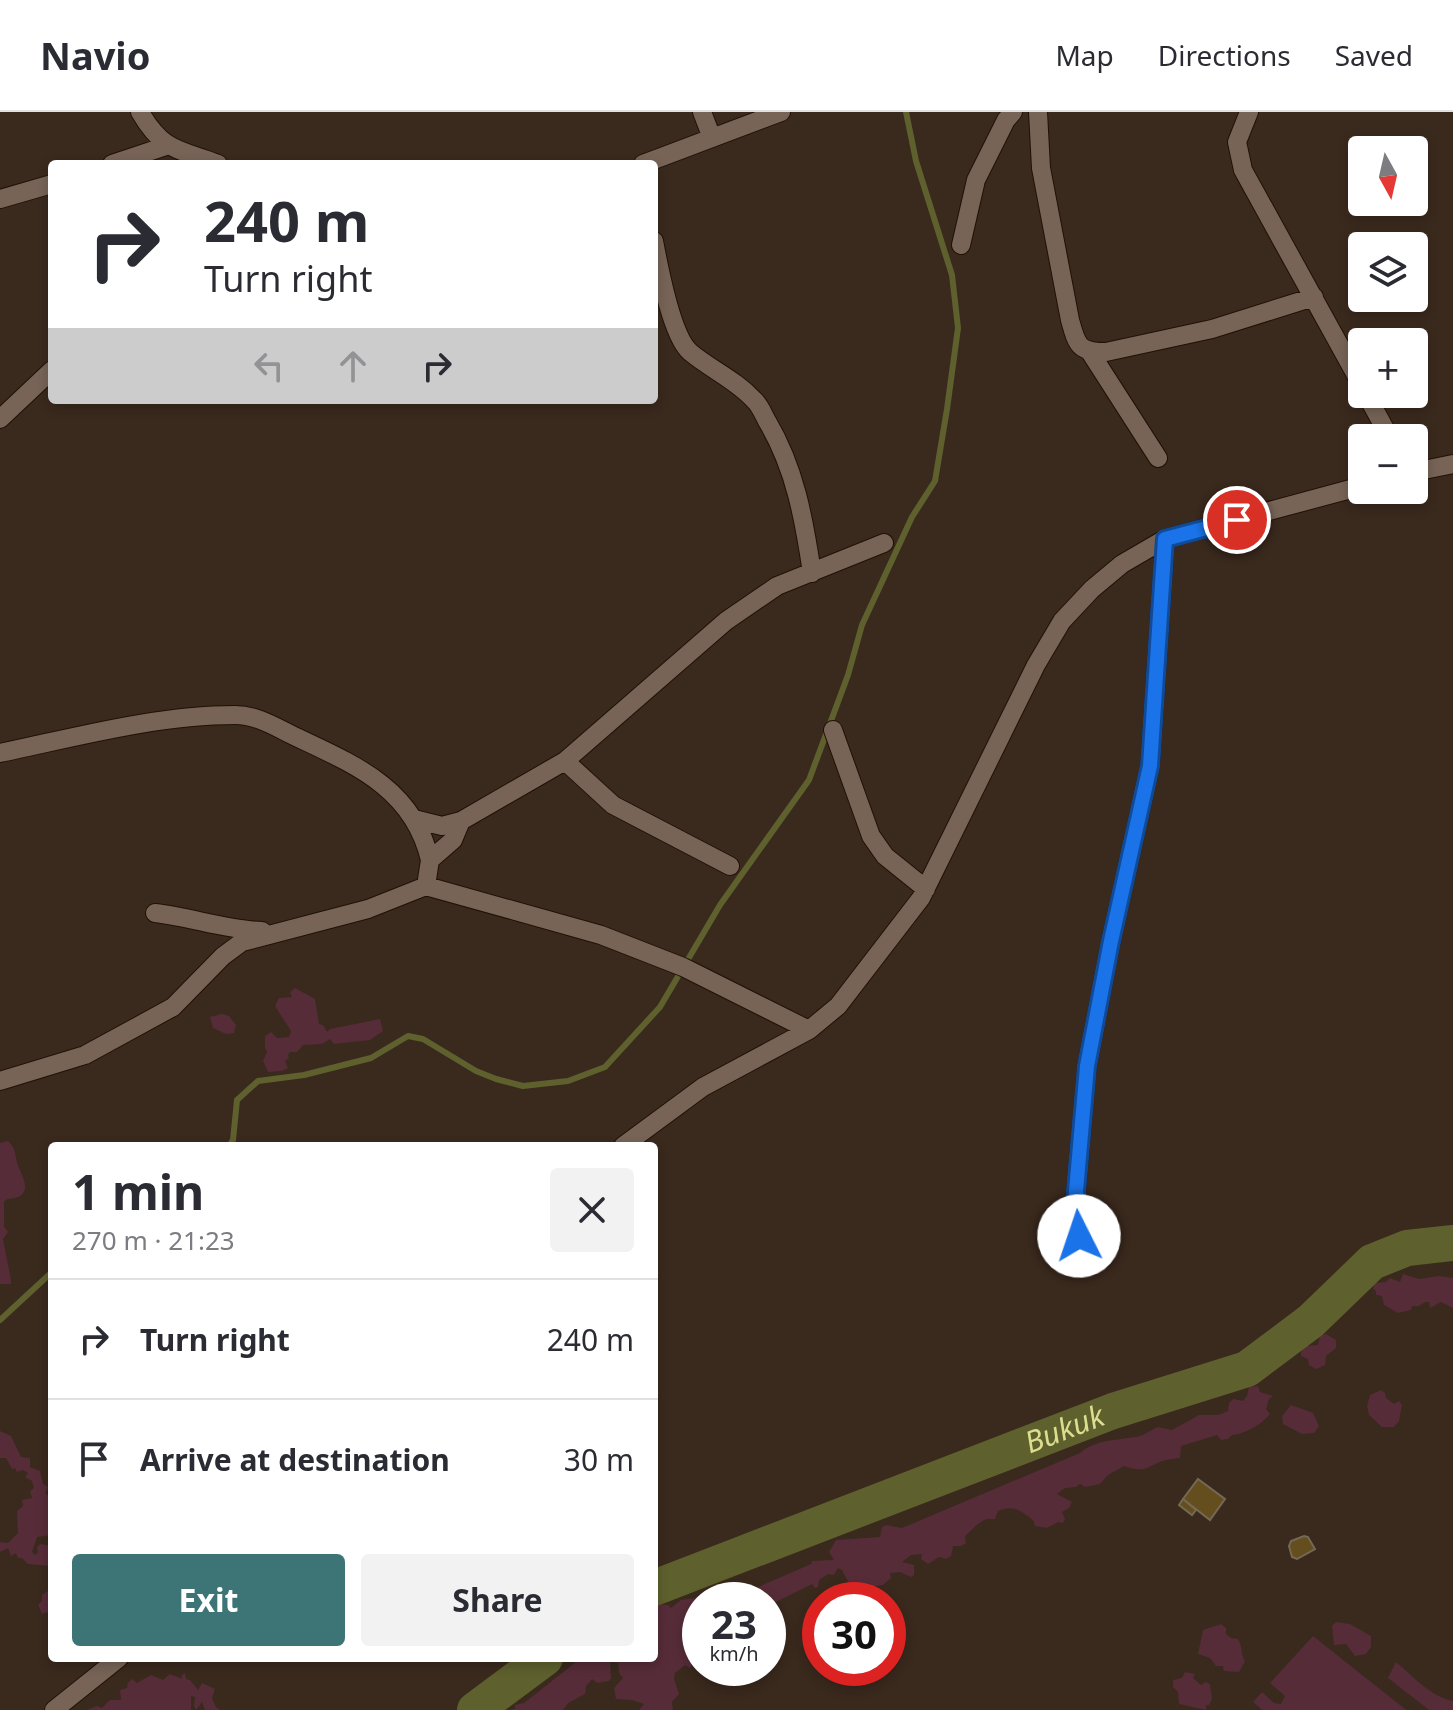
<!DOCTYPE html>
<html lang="en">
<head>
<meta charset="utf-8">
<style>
	:root { --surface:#fff; --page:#f2f2f3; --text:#2b2b33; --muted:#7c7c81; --line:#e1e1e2; --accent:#3d7476 }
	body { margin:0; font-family:"Noto Sans",sans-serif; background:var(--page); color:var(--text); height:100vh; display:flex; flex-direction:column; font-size:30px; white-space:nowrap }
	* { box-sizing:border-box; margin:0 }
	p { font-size:26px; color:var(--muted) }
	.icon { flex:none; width:44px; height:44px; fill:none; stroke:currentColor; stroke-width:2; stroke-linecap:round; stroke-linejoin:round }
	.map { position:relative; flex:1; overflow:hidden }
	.drawer { position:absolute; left:48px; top:1030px; width:610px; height:520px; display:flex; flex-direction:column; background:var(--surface); border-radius:8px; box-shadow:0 4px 12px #0003 }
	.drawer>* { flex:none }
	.guide { position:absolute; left:48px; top:48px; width:610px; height:244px; border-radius:8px; box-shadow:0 4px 12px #0003; background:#fff; color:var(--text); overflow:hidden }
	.needle { width:52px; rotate:172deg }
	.fabs { position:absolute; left:1348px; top:24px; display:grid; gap:16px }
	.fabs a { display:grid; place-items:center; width:80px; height:80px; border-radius:8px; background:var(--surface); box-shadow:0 4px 12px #0003; font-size:40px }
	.speed { position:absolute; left:682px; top:1470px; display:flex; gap:16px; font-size:40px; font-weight:700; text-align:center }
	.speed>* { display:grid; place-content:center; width:104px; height:104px; border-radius:50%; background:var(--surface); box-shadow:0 4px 12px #0003; line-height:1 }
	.speed small { font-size:20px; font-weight:400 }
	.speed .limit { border:12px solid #d22; background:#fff; color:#111 }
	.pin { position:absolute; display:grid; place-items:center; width:68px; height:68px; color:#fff; margin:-34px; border:4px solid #fff; border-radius:50%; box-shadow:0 2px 8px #0007 }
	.me { position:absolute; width:88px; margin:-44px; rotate:356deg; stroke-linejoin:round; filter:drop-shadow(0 0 6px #0008) }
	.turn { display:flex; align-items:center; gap:28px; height:168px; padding:0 24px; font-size:36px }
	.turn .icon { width:104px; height:104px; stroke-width:2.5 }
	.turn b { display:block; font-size:56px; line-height:68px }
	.lanes { display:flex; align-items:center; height:76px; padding:0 24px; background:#0003; justify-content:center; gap:40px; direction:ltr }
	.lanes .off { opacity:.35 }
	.round { display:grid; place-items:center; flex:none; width:84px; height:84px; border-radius:8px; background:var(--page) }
	.summary { display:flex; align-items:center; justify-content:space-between; height:136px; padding:0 24px }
	h1 { font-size:48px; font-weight:700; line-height:60px }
	.primary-button { display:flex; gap:16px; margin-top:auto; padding:16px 24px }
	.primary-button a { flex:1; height:92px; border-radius:8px; background:var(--accent); color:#fff; font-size:32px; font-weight:700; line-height:92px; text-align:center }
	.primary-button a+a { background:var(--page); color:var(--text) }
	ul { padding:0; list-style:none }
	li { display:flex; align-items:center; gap:24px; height:120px; padding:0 24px; border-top:2px solid var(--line) }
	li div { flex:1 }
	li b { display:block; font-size:30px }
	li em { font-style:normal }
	header { display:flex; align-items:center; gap:48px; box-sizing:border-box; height:112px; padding:0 40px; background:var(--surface); border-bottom:2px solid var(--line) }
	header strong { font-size:38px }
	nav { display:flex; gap:44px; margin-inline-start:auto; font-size:28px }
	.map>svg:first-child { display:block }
	.green { fill:#562c38 }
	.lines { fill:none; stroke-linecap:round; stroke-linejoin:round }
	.stream { stroke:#5e602d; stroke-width:6 }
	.river { stroke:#5e602d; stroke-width:36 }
	.building { fill:#654e1d; stroke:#746956; stroke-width:2 }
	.minor-casing { stroke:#201106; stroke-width:20 }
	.minor { stroke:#776457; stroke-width:18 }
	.route-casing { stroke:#114b97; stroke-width:20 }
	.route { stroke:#1a73e8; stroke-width:14 }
	.labels { text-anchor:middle; stroke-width:8; stroke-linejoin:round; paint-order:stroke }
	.water-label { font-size:30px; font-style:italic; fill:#dbde8e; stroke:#1b130e }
</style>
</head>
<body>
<header>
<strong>Navio</strong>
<nav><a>Map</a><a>Directions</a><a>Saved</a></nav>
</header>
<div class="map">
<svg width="1453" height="1598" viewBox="0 0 1453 1598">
	<rect width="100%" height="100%" fill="#3a291d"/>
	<path class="green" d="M 295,876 L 315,887 L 319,912 L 323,913 L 327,920 L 330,917 L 380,907 L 383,919 L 370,928 L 334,932 L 330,927 L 322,932 L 303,933 L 297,940 L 290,940 L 288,943 L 289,946 L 285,949 L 288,956 L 282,959 L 268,960 L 263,949 L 267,940 L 265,936 L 265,924 L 271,920 L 277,926 L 289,925 L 291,919 L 275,894 L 279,886 L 292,885 L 290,880 Z
		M 222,902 L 229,904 L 236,913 L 234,921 L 226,922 L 213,916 L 210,905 Z
		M 8,1029 C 18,1038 14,1047 20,1058 C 27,1073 30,1086 7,1087 L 4,1090 L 4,1115 L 8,1120 L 3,1127 L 11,1168 L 11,1172 L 0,1172 L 0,1031 Z
		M 1403,1162 L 1419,1167 L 1439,1164 L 1453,1166 L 1453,1196 L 1441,1190 L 1430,1196 L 1429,1190 L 1425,1190 L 1419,1194 L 1412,1194 L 1411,1198 L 1398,1201 L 1384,1193 L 1382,1184 L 1376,1183 L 1376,1179 L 1373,1177 L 1374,1171 L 1386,1170 L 1390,1166 L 1400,1170 Z
		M 1326,1222 L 1336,1228 L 1336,1236 L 1326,1244 L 1325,1253 L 1316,1257 L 1309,1253 L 1308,1247 L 1301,1244 L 1301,1240 L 1305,1234 L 1318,1233 L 1320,1224 Z
		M 1258,1274 L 1260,1280 L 1273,1284 L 1269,1287 L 1266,1297 L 1270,1302 C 1261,1313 1245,1322 1232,1323 L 1228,1327 L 1221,1328 L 1217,1323 L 1181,1334 L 1180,1346 C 1175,1347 1170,1347 1166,1348 C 1146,1354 1147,1362 1124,1354 L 1108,1363 L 1100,1372 L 1085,1375 L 1080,1372 L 1076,1375 L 1065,1376 L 1057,1382 L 1072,1390 L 1069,1396 L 1062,1400 L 1065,1407 L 1063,1411 L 1058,1410 L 1047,1416 L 1035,1414 L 1033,1408 C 1020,1399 1014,1392 998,1399 L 995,1407 L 986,1407 L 978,1412 L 965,1424 L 966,1431 L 961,1434 L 953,1434 L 951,1444 L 946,1447 L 939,1445 L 928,1452 L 921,1447 L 922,1442 L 911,1443 L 902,1450 L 914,1453 L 914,1463 L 911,1465 L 900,1460 L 890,1461 L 891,1466 L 883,1473 L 870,1475 L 867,1481 L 858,1479 L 854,1483 L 851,1482 L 848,1477 L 850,1473 L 842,1458 L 838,1456 L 834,1463 L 828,1462 L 819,1468 L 818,1475 L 815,1476 L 812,1472 L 768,1494 L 768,1488 L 700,1488 L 700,1547 L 695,1548 L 690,1556 L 685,1553 L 675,1561 L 674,1567 L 679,1582 L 672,1590 L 673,1598 L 639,1598 L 644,1592 L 632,1588 L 616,1587 L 614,1576 L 623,1566 L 619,1561 L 618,1551 L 610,1549 L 611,1566 L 609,1569 L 597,1571 L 592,1567 L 586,1574 L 585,1582 L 568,1591 L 563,1598 L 506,1598 L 515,1597 L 515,1593 L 524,1591 L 581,1546 L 654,1546 L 654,1486 L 657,1492 L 668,1493 L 671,1496 L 681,1488 L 724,1482 L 737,1478 L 749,1479 L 811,1452 L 812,1449 L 834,1448 L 829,1440 L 836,1428 L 880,1425 L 882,1415 L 886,1413 L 902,1416 L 1080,1341 C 1094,1328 1117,1328 1135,1325 C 1144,1324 1150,1318 1158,1315 L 1172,1318 L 1199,1303 L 1218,1303 L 1228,1299 L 1229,1291 L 1233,1287 L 1243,1289 L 1247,1284 L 1249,1275 Z
		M 1381,1278 L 1385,1281 L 1386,1286 L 1394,1292 L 1399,1289 L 1402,1293 L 1399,1309 L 1394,1315 L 1382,1315 L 1369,1303 L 1367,1294 L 1370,1283 Z
		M 1291,1293 L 1313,1301 L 1319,1314 L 1314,1321 L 1302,1322 L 1283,1312 L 1282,1304 Z
		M 0,1319 L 11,1324 L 21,1345 L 30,1346 L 30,1355 L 40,1359 L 43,1372 L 48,1375 L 45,1381 L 52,1387 L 52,1423 L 37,1425 L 32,1440 L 35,1443 L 38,1440 L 37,1435 L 40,1432 L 52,1434 L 51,1454 L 28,1452 L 22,1446 L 18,1446 L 16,1441 L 11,1444 L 8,1436 L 0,1440 L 0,1430 L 8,1431 L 18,1421 L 17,1399 L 23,1394 L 22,1388 L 32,1386 L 30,1379 L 34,1376 L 32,1369 L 25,1365 L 28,1361 L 23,1358 L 17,1360 L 15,1356 L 12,1357 L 6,1346 L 0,1346 Z
		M 52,1476 L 52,1499 L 42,1502 L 38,1493 L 42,1489 L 42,1483 Z
		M 1336,1510 L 1350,1512 L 1371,1524 L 1371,1535 L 1366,1542 L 1355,1544 L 1346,1532 L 1334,1533 L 1332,1514 Z
		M 1221,1512 L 1226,1516 L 1226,1522 L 1231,1526 L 1238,1527 C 1243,1535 1240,1542 1245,1549 L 1239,1560 L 1224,1559 L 1223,1554 L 1216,1554 L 1210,1546 L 1198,1542 L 1203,1518 Z
		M 1313,1524 L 1405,1597 L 1406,1598 L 1262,1598 L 1253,1590 L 1262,1580 L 1274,1591 L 1281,1592 L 1285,1584 L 1270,1571 Z
		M 1396,1550 C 1413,1564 1431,1585 1453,1589 L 1453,1598 L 1429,1598 L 1388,1566 Z
		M 1185,1560 L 1195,1562 L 1193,1566 L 1201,1573 L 1206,1570 L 1210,1572 L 1212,1587 L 1209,1593 L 1206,1593 L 1206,1598 L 1179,1592 L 1178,1580 L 1173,1575 L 1173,1568 L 1182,1566 Z
		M 185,1561 L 186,1567 L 190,1568 L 198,1578 L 202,1571 L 215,1577 L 212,1586 L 216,1595 L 220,1598 L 205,1598 L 202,1590 L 196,1598 L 194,1594 L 195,1585 L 191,1584 L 191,1598 L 87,1598 L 97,1594 L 102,1596 L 110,1588 L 121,1588 L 120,1578 L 127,1576 L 128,1571 L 132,1567 L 137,1571 L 151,1563 L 163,1568 L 170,1562 L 182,1567 L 182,1563 Z"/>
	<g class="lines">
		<path class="stream" d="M 229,1034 L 233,1028 L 237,988 L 258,969 L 304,963 L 371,946 L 408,924 L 423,927 L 476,959 L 496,967 L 523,974 L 568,969 L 605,955 L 660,895 L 720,793 L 809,668 L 848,563 L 862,513 L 912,405 L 935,369 L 947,297 L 958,216 L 952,163 L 916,49 L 906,0
			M 0,1208 L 52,1160"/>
		<g class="river">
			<path id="s1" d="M 654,1476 L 1113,1299 L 1247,1257 L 1311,1209 L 1372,1150 L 1407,1136 L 1453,1131"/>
			<path d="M 475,1598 L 545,1546"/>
		</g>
	</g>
	<path class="building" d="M 1198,1367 L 1225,1387 L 1210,1408 L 1183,1387 Z
		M 1183,1387 L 1196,1398 L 1192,1403 L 1179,1393 Z
		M 1304,1424 L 1308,1425 L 1315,1437 L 1297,1447 L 1292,1445 L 1289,1434 L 1291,1429 Z"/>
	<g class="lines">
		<g class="minor-casing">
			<path id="minor" d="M 140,0 C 163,40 179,37 218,52
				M 702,0 L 712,26
				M 1038,0 L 1041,56 L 1070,208 C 1077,233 1078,240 1106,240 L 1212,217 L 1314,185
				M 1249,0 L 1237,30 L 1243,58 L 1362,274
				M 112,52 L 166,34
				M 643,52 L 781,0
				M 0,87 L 52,72
				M 654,129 C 659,155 671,223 690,240 C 710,257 736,268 754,288 C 760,293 763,302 767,309 C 795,356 804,407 812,461
				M 961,133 L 976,68 L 1006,8 L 1013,0
				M 1090,240 L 1158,346
				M 1366,282 L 1390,326
				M 0,307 L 52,258
				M 1414,360 L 1453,352
				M 833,618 L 871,724 L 885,744 L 926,777
				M 0,641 C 76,625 157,603 235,603 C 256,603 274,614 292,623 C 353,652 413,675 430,748
				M 565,649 L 613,693 L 730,754
				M 414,707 L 442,714 L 461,709
				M 426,774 L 430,748 L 453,728 L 461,709 L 565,649 L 726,509 L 777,474 L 884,431
				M 155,801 C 191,805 226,818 262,819
				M 0,969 L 85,943 L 173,895 L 223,844 L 242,830 L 368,797 L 426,774 L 601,823 L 683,855 L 809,918
				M 623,1034 L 703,975 L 809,918 L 838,894 L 921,786 L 1036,553 L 1062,509 L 1092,477 L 1122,452 L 1165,427 L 1362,374
				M 1079,1124 L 1076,1079 L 1087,954 L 1111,829 L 1150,654 L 1165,427
				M 54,1598 L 119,1546"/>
		</g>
		<use href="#minor" class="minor"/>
	</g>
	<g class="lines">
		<g class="route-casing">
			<path id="route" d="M 1079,1124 L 1076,1079 L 1087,954 L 1111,829 L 1150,654 L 1165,427 L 1237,408"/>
		</g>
		<use href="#route" class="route"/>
	</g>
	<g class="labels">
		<g class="water-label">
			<text dy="10" stroke="none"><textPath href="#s1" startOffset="440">Bukuk</textPath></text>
		</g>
	</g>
</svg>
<div class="fabs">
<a><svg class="needle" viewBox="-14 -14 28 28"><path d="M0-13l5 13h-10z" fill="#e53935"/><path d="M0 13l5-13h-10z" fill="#7c7c81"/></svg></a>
<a><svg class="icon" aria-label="layers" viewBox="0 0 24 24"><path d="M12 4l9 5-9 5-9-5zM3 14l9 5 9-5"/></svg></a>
<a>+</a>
<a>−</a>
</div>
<div class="speed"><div>23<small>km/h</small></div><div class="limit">30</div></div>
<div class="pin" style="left:1237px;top:408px;background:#d93025"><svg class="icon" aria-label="arrive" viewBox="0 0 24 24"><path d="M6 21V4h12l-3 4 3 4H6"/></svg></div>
<svg class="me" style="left:1079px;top:1124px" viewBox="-20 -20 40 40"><circle r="19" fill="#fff"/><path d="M0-13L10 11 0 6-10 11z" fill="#1a73e8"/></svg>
<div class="guide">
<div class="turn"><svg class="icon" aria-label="right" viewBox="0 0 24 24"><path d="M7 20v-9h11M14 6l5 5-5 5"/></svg><div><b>240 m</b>Turn right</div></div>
<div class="lanes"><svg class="icon off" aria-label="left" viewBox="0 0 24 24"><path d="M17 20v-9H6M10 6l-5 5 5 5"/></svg><svg class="icon off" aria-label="ahead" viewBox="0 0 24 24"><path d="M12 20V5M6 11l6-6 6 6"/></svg><svg class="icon" aria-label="right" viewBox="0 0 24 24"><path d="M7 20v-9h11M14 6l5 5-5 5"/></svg></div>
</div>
<section class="drawer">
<div class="summary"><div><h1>1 min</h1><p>270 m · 21:23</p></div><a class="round"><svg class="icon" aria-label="close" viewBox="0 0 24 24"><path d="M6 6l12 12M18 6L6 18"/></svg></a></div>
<ul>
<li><svg class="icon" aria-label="right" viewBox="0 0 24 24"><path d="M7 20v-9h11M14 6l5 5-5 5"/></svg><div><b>Turn right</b></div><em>240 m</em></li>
<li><svg class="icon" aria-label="arrive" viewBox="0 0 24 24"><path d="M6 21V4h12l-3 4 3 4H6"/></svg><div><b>Arrive at destination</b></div><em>30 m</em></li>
</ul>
<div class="primary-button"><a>Exit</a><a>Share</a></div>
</section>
</div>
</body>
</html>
